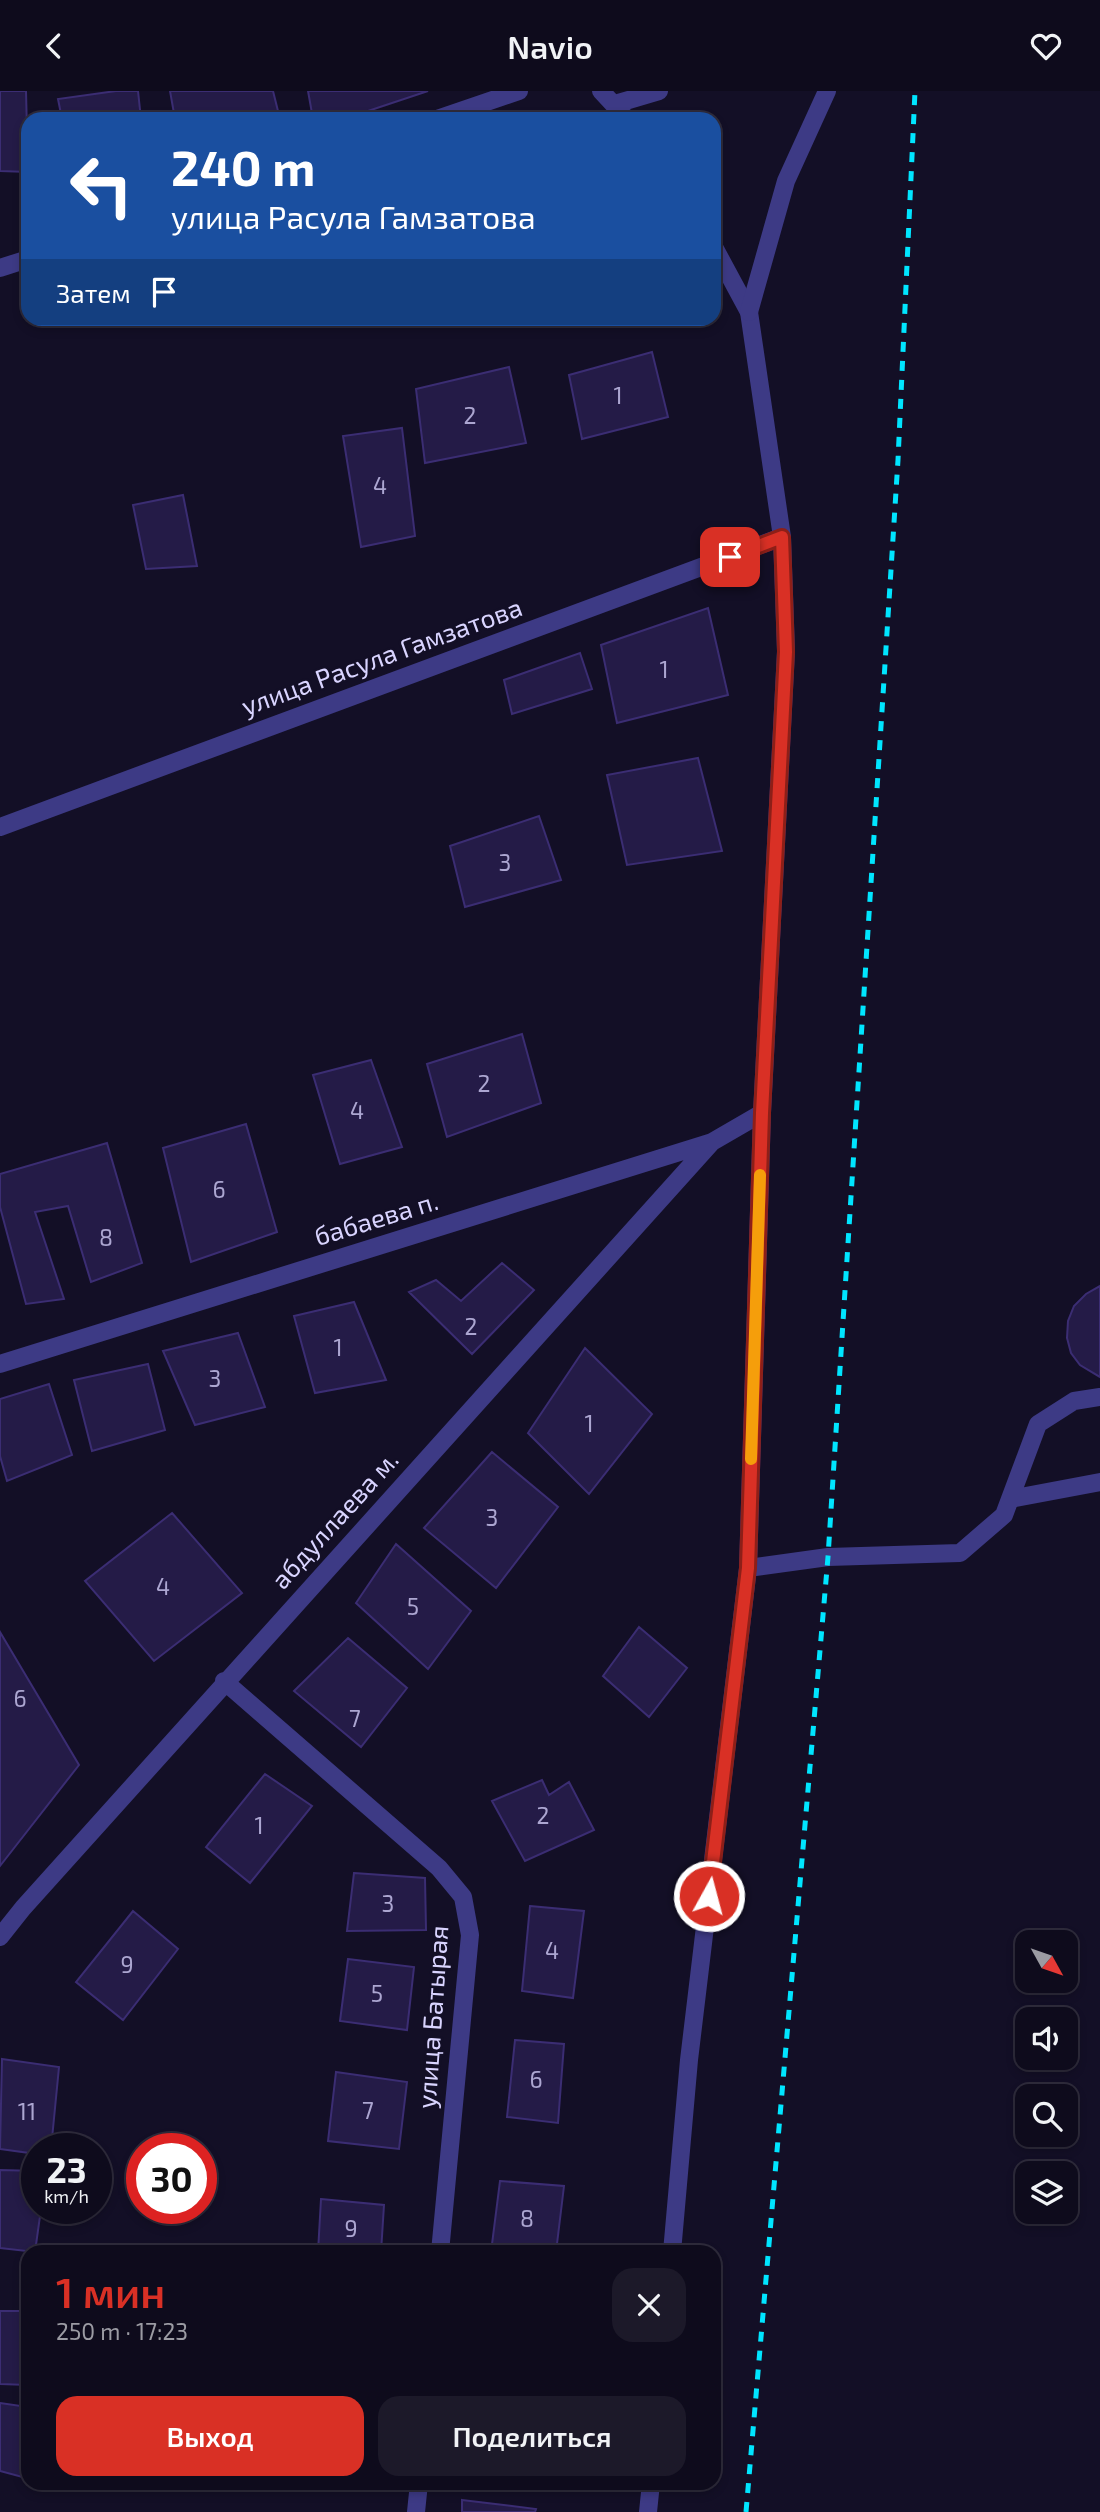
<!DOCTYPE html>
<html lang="ru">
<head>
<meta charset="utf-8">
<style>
	:root { --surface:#0e0b1c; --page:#1c1929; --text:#f1f3f6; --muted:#9b9ba3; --line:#2e2b3b; --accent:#d93025 }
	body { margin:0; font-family:"Exo 2",sans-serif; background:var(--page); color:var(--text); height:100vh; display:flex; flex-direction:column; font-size:26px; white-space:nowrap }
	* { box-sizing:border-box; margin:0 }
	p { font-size:23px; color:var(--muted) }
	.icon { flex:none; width:38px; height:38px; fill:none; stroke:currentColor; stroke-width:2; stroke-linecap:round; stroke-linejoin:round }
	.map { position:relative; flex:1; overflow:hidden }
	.drawer { position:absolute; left:21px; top:2154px; width:700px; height:245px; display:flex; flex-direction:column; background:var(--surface); border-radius:21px; box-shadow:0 4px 10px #0003,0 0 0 2px var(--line) }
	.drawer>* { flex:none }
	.guide { position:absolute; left:21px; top:21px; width:700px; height:214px; border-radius:21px; box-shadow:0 4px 10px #0003,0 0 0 2px var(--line); background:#1a4fa0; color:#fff; overflow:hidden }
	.needle { width:46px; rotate:130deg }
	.tools { position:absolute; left:1015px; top:1839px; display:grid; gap:14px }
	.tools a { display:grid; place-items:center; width:63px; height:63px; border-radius:14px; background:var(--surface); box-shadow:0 4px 10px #0003,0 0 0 2px var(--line); font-size:35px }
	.speed { position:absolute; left:21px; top:2042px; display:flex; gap:14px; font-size:35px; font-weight:700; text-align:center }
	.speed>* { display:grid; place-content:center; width:91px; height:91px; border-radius:50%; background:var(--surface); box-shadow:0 4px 10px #0003,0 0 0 2px var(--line); line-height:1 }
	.speed small { font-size:18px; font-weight:400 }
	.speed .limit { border:10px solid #d22; background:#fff; color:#111 }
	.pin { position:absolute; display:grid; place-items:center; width:60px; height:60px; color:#fff; margin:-30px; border-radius:14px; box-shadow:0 4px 10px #0006 }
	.me { position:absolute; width:77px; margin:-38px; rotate:7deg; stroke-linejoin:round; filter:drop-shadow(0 0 5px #0008) }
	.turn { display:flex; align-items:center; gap:24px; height:147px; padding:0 35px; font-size:32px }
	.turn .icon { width:91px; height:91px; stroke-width:2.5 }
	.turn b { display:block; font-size:49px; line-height:60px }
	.then { display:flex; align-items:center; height:66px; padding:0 35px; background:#0003; gap:14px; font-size:26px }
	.round { display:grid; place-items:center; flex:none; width:74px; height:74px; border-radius:21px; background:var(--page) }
	.overview { display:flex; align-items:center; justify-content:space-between; height:119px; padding:0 35px }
	h1 { font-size:42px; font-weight:600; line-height:52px; color:var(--accent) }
	.cta { display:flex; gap:14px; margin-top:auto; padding:14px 35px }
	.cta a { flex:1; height:80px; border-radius:21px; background:var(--accent); color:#fff; font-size:28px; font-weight:600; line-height:80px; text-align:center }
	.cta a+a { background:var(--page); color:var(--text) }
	header { display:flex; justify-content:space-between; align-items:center; height:91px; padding:0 35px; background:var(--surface); font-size:32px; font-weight:600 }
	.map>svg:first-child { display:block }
	.building { fill:#241b47; stroke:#3b2d73; stroke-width:2 }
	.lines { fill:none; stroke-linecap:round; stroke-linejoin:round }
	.service { stroke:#3d3a85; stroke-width:18 }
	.minor { stroke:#3d3a85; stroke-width:18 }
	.tertiary { stroke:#3d3a85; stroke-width:18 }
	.rail { stroke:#00e5ff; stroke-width:5; stroke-dasharray:10 9; stroke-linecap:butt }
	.route-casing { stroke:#8d1f18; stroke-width:18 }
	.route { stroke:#d93025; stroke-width:12 }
	.slow { stroke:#f59e0b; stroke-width:12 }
	.labels { text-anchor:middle; stroke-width:5; stroke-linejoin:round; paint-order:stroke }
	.number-label { font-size:23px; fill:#aca6d1 }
	.street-label { font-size:26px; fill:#d9d4ff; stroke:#130f26 }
</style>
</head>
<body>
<header><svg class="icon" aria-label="back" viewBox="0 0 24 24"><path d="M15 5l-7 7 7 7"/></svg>Navio<svg class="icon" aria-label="heart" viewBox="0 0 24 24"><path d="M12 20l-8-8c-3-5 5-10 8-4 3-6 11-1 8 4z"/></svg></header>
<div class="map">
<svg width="1100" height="2421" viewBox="0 0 1100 2421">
	<rect width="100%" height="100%" fill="#130f26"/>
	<path class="building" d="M 0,0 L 26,0 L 28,81 L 0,80 Z
		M 116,0 L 138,0 L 141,28 L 62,28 L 58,8 Z
		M 170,0 L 273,0 L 280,28 L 175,28 Z
		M 308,0 L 428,0 L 344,28 L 313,28 Z
		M 652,261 L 668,326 L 582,348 L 569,284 Z
		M 509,276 L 526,352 L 425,372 L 416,298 Z
		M 402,337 L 415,445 L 361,456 L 343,345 Z
		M 183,404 L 197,475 L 146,478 L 133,414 Z
		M 708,517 L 728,604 L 617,632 L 601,554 Z
		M 580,562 L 592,598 L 512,623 L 504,589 Z
		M 698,667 L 722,760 L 627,774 L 607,684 Z
		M 539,725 L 561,789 L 465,816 L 450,755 Z
		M 522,943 L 541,1012 L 447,1046 L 427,973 Z
		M 371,969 L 402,1056 L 340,1073 L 313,984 Z
		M 246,1033 L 277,1141 L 191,1171 L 163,1057 Z
		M 107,1052 L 142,1172 L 91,1191 L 68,1115 L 35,1121 L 64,1208 L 26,1213 L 0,1116 L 0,1083 Z
		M 502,1172 L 534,1199 L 472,1263 L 409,1201 L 436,1189 L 461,1210 Z
		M 1100,1195 L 1100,1286 L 1080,1274 L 1071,1262 L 1067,1247 L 1068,1230 L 1074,1215 L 1086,1203 Z
		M 354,1211 L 386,1289 L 315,1302 L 294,1225 Z
		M 238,1242 L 265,1316 L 195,1334 L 163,1260 Z
		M 585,1257 L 652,1323 L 589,1403 L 528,1342 Z
		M 148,1273 L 165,1339 L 92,1360 L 74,1289 Z
		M 49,1293 L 72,1364 L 7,1390 L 0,1365 L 0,1308 Z
		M 492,1361 L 558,1416 L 496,1497 L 424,1437 Z
		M 172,1422 L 242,1502 L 154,1570 L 85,1490 Z
		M 396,1453 L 471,1520 L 428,1578 L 356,1512 Z
		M 639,1536 L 687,1577 L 649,1626 L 603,1585 Z
		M 0,1541 L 79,1674 L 0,1775 Z
		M 348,1547 L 407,1597 L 361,1656 L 294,1600 Z
		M 265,1683 L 312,1715 L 250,1792 L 206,1756 Z
		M 542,1689 L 549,1704 L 569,1691 L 594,1739 L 525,1770 L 492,1710 Z
		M 354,1782 L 425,1787 L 426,1839 L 347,1840 Z
		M 530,1815 L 584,1820 L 573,1907 L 522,1900 Z
		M 133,1820 L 178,1858 L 123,1929 L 76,1891 Z
		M 348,1868 L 414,1876 L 407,1939 L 340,1930 Z
		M 515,1949 L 564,1953 L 558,2032 L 507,2026 Z
		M 2,1968 L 59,1976 L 51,2058 L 37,2058 L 37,2063 L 0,2058 Z
		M 336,1981 L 407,1991 L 399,2058 L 328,2050 Z
		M 0,2079 L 37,2080 L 37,2118 L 41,2118 L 35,2161 L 0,2157 Z
		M 500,2090 L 564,2095 L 556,2161 L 491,2161 Z
		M 321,2108 L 384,2114 L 381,2161 L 318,2161 Z
		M 0,2220 L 28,2220 L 28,2294 L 0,2293 Z
		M 0,2312 L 28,2316 L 26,2387 L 0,2380 Z
		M 462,2409 L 536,2418 L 535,2421 L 462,2421 Z"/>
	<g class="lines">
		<path class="service" d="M 1010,1408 L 1100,1391
			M 748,1477 L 828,1466 L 960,1462 L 1004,1424 L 1038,1333 L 1074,1310 L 1100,1306"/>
		<path class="minor" d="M 437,28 L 519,0
			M 0,177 L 28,168
			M 0,736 L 782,446
			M 0,1273 L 712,1051 L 762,1022
			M 224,1590 L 439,1777 L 463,1806 L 470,1844 L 440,2161
			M 0,1846 L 23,1817 L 712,1051
			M 672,2161 L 689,1969 L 748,1477 L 762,1022 L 786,560 L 782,446 L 749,221 L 714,156
			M 416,2421 L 419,2392
			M 648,2421 L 651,2392"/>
		<path class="tertiary" d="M 601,0 L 627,28
			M 615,13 L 659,0
			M 749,221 L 786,90 L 827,0"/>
		<path class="rail" d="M 746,2421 L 828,1466 L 898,369 L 915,0"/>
	</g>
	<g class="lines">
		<g class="route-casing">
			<path id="route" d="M 709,1805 L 748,1477 L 762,1022 L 786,561 L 782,446 L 730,466"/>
		</g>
		<use href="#route" class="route"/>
		<path class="slow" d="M 751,1368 L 760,1084"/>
	</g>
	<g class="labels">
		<g class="number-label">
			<text x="618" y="313">1</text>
			<text x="470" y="333">2</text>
			<text x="380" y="403">4</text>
			<text x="664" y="587">1</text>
			<text x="505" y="780">3</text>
			<text x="484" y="1001">2</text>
			<text x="357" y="1028">4</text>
			<text x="219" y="1107">6</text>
			<text x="106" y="1155">8</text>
			<text x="471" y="1244">2</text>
			<text x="338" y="1265">1</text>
			<text x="215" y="1296">3</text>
			<text x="589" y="1341">1</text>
			<text x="492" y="1435">3</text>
			<text x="163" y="1504">4</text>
			<text x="413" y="1524">5</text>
			<text x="20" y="1616">6</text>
			<text x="355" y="1636">7</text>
			<text x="543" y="1733">2</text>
			<text x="259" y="1743">1</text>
			<text x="388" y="1821">3</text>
			<text x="552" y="1868">4</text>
			<text x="127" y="1882">9</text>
			<text x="377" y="1911">5</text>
			<text x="536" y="1997">6</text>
			<text x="368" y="2028">7</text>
			<text x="27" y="2029">11</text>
			<text x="527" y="2136">8</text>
			<text x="351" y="2146">9</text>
		</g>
		<g class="street-label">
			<text transform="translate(382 566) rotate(-20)" y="9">улица Расула Гамзатова</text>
			<text transform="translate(376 1128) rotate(-17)" y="9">бабаева п.</text>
			<text transform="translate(335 1429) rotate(-48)" y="9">абдуллаева м.</text>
			<text transform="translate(433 1926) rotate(-86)" y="9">улица Батырая</text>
		</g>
	</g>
</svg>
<div class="tools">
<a><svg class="needle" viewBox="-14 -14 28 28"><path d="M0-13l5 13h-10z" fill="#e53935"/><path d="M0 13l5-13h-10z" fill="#9b9ba3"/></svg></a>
<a><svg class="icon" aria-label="sound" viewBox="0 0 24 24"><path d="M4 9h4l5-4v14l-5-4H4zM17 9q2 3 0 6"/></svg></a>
<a><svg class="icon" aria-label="search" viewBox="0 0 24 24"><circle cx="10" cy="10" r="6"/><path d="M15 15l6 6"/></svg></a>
<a><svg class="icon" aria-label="layers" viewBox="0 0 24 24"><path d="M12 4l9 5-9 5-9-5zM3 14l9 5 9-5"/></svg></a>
</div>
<div class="speed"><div>23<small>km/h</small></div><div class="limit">30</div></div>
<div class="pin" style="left:730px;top:466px;background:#d93025"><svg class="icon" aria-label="arrive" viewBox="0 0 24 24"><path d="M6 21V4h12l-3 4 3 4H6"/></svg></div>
<svg class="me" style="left:709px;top:1805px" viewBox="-20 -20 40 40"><circle r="17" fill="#d93025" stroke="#fff" stroke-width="3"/><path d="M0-11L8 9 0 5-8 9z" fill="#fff"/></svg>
<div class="guide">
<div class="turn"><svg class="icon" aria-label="left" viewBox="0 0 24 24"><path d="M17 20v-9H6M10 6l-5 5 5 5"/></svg><div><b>240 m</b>улица Расула Гамзатова</div></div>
<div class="then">Затем<svg class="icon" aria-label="arrive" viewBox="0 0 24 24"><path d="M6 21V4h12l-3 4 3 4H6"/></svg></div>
</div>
<section class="drawer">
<div class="overview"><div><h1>1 мин</h1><p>250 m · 17:23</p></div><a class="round"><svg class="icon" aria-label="close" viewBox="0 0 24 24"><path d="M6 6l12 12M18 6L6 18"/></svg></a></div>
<div class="cta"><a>Выход</a><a>Поделиться</a></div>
</section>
</div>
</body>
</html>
